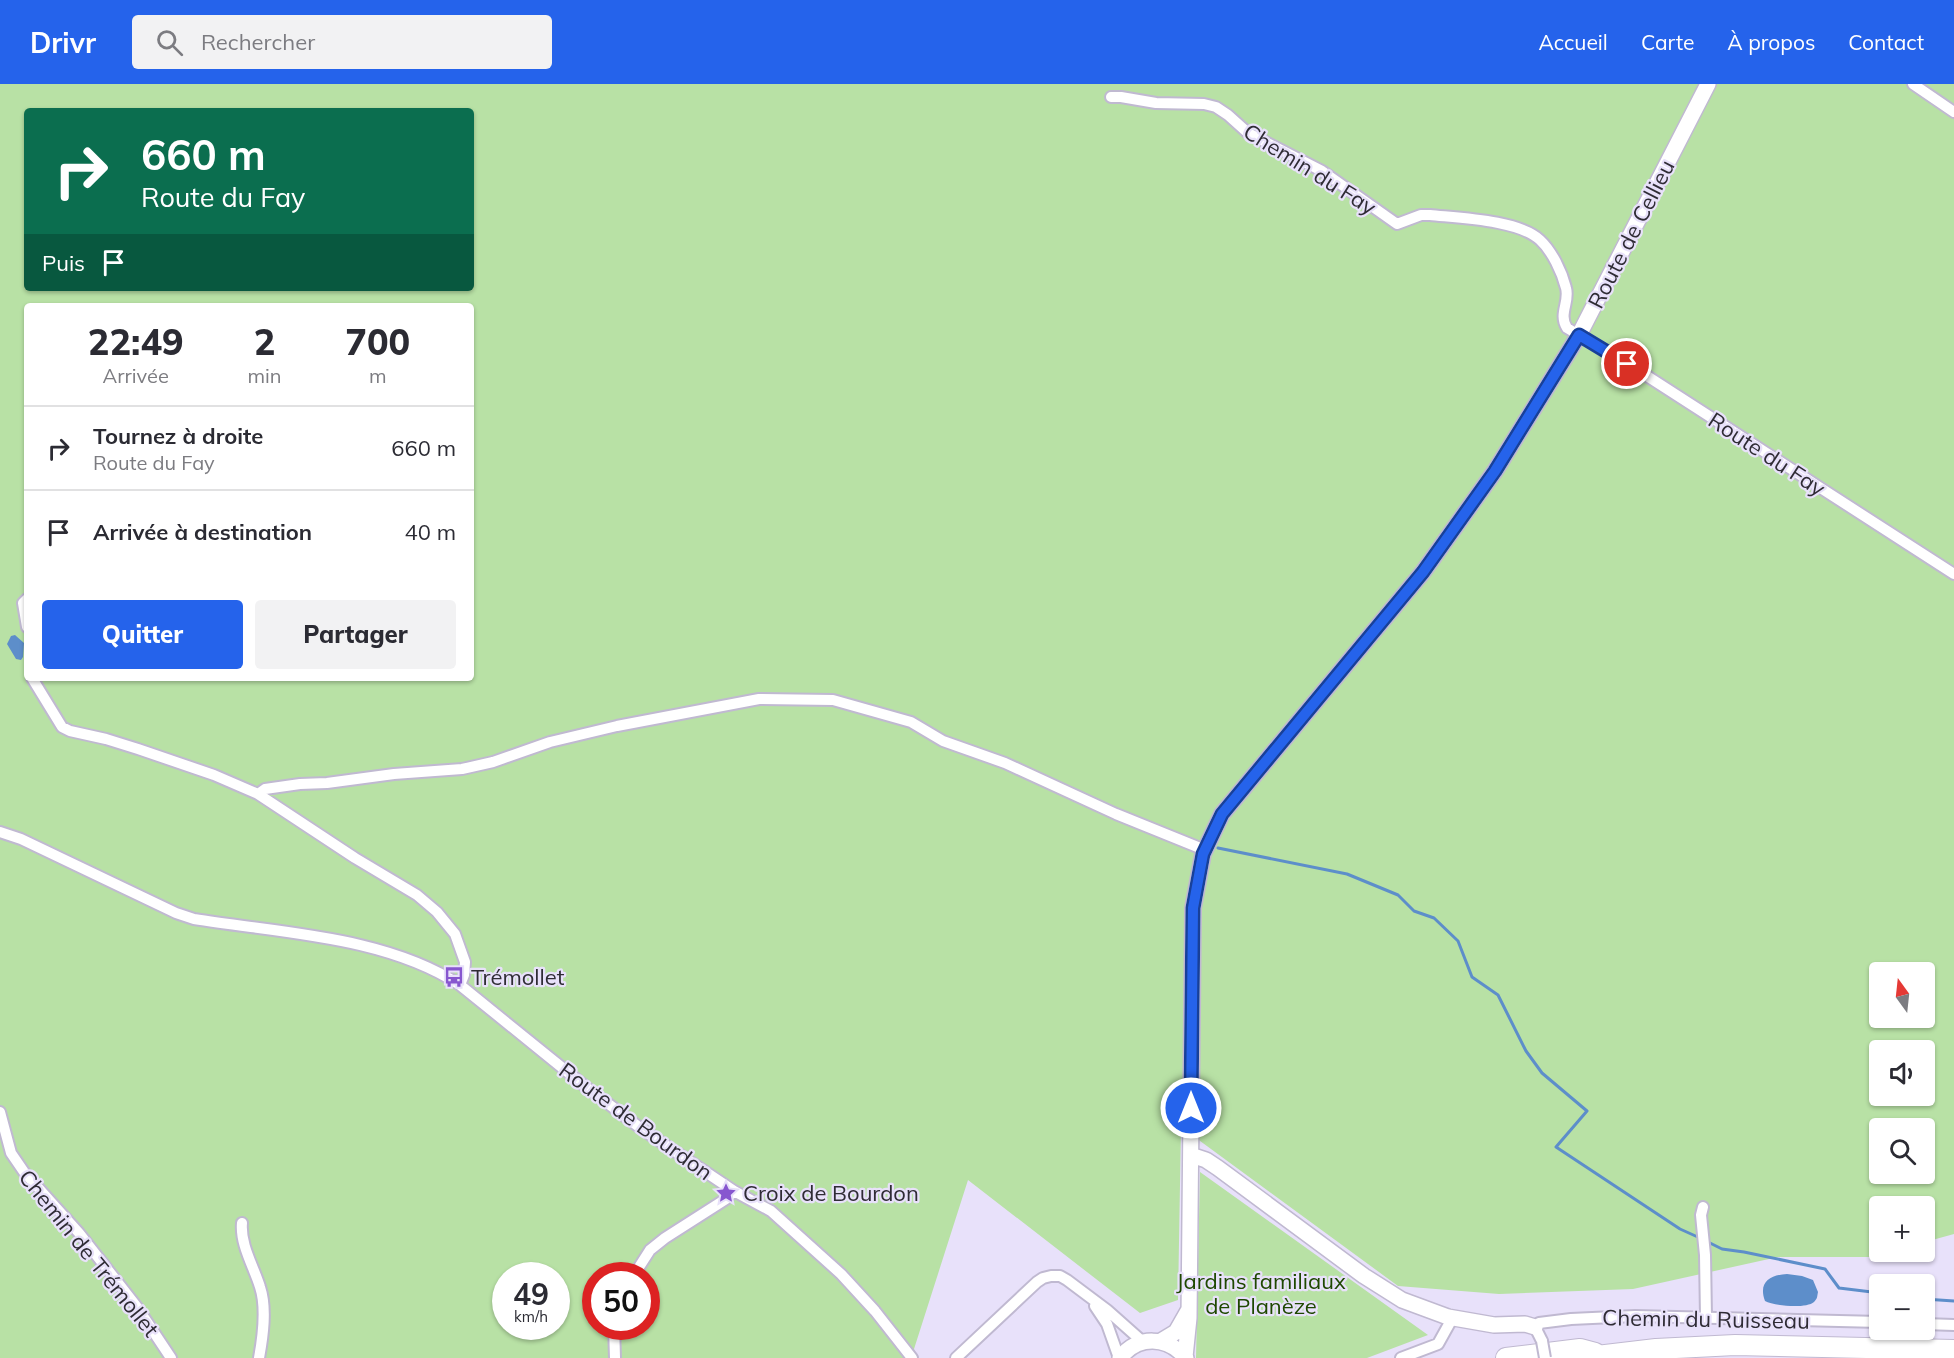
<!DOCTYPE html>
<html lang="fr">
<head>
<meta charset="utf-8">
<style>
	:root { --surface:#fff; --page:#f2f2f3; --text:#2b2b33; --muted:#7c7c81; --line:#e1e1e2; --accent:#2563eb }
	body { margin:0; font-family:Mulish,sans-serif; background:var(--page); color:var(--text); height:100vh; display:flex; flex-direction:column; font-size:22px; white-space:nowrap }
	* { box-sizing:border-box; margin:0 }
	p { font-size:20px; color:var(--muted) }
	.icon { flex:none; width:33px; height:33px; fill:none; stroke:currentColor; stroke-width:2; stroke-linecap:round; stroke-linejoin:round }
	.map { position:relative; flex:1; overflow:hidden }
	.drawer { position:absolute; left:24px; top:219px; width:450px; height:378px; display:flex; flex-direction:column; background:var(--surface); border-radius:6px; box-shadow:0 2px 4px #0004 }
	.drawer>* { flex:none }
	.guide { position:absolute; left:24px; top:24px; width:450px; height:183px; border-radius:6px; box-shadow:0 2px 4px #0004; background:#0b6e4f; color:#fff; overflow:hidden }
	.needle { width:39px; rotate:345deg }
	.controls { position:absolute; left:1869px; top:878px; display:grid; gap:12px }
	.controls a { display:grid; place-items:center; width:66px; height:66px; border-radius:6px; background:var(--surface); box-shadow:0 2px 4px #0004; font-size:30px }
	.speed { position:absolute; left:492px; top:1178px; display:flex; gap:12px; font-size:30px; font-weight:700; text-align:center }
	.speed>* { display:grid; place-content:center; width:78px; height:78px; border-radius:50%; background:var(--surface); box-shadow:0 2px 4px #0004; line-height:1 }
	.speed small { font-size:15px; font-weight:400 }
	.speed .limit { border:9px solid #d22; background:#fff; color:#111 }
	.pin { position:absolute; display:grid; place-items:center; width:51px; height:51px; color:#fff; margin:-26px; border:3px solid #fff; border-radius:50%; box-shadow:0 2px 6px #0007 }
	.me { position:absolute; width:66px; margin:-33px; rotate:0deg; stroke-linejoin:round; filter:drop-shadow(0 0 4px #0008) }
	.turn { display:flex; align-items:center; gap:21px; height:126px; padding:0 18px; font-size:27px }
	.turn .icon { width:78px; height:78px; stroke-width:2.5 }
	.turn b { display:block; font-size:42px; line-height:51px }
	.then { display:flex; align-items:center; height:57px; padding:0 18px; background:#0003; gap:12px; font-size:22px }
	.eta { display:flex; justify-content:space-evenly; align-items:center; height:102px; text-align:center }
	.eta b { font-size:36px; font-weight:800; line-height:42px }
	.primary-button { display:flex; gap:12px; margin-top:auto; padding:12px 18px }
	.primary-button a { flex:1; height:69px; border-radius:6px; background:var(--accent); color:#fff; font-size:24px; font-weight:800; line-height:69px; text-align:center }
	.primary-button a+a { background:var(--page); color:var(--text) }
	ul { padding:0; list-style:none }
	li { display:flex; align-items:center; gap:18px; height:84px; padding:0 18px; border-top:2px solid var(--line) }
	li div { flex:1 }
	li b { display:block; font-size:22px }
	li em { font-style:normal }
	header { display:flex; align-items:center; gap:36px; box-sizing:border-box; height:84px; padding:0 30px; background:var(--accent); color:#fff }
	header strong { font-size:28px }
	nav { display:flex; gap:33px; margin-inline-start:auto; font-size:21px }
	.search { width:420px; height:54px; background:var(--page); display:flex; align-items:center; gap:15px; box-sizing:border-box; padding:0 21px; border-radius:6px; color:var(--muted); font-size:22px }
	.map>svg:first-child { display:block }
	.green { fill:#b8e1a5; fill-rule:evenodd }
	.water { fill:#5d8eca }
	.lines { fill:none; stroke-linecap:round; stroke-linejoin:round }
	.stream { stroke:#5d8eca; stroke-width:3 }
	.street-casing { stroke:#c0b9d1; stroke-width:14 }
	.secondary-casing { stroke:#c0b9d1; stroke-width:18 }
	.highway-casing { stroke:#c0b9d1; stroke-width:22 }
	.street { stroke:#fff; stroke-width:10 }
	.secondary { stroke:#fff; stroke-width:15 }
	.highway { stroke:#fff; stroke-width:20 }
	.street-bridge-casing { stroke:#c0b9d1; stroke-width:14; stroke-linecap:butt }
	.street-bridge { stroke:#fff; stroke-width:10 }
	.route-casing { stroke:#184099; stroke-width:15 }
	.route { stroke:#2563eb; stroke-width:10 }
	.labels { text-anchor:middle; stroke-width:4.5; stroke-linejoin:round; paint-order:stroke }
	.street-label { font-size:22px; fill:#2f2c35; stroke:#e8e1fa }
	.poi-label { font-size:22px; fill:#2f2c35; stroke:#e8e1fa; text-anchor:start }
	.park-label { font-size:22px; fill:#1e4800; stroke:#e8e1fa }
</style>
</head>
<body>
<header>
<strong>Drivr</strong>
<div class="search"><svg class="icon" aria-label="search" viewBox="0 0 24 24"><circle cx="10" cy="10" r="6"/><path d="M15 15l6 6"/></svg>Rechercher</div>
<nav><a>Accueil</a><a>Carte</a><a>À propos</a><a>Contact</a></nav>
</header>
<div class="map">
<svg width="1954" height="1274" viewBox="0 0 1954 1274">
	<rect width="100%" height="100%" fill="#e8e1fa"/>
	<path class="green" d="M 0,0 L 1954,0 L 1954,1150 L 1925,1158 L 1924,1122 L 1880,1122 L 1880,1167 L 1893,1167 L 1869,1173 L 1778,1173 L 1633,1205 L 1499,1210 L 1398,1202 L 1181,1043 L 1178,1216 L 1140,1229 L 968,1096 L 914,1265 L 916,1274 L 0,1274 ZM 27,27 L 471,27 L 471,204 L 27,204 ZM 27,222 L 471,222 L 471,594 L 27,594 ZM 1880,888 L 1924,888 L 1924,933 L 1880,933 ZM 1880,966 L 1924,966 L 1924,1011 L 1880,1011 ZM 1880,1044 L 1924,1044 L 1924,1089 L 1880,1089 ZM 506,1191 L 556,1191 L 556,1242 L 506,1242 ZM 596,1191 L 646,1191 L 646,1242 L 596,1242 Z
		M 1200,1088 L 1428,1251 L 1367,1274 L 1196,1274 Z"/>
	<path class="water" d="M 15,551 L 24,559 L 23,573 L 21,576 L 16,575 L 7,560 L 11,552 Z
		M 1787,1190 L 1802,1192 L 1813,1196 L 1818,1208 C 1817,1212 1818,1214 1814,1218 C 1806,1225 1774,1222 1765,1217 C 1758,1198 1770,1191 1787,1190 Z"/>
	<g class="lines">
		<path class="stream" d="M 1218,764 L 1347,790 L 1398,811 L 1414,827 L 1434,834 L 1458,857 L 1472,893 L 1498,911 L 1526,967 L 1542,989 L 1587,1027 L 1556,1063 L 1680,1145 L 1700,1154
			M 1706,1157 L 1722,1165 L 1744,1168 L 1825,1185 L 1839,1204 L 1880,1209
			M 1924,1215 L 1954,1217"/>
		<g class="street-casing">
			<path id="street" d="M 1913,0 L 1954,28
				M 1111,13 L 1121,13 L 1156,19 L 1204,20 L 1216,23 L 1228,31 L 1248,49 L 1322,87 L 1397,140 L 1421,131 L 1430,131 C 1459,134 1519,136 1540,156 C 1552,167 1562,188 1566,204 C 1570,218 1558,230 1567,244 L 1633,283 L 1954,490
				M 27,515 L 23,519 L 27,543
				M 32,594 L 62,643 L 70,647 L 106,655 L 138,665 L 214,691 L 258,710 L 355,774 L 417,811 L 437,828 L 455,850 L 465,878 L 464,891 L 460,901
				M 258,710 L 265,705 L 300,700 L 327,699 L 394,690 L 462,685 L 493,678 L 550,658 L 617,642 L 759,615 L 833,616 L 911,638 L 943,657 L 1005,679 L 1116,730 L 1205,766
				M 0,748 L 21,755 L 176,829 L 194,835 C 280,849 385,852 460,901 L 586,1003 L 643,1046 L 734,1107 L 771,1127 L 841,1190 L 875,1227 L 912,1274
				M 0,1028 L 11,1069 L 24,1088 L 79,1149 L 137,1223 L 171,1274
				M 1703,1123 L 1701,1131 L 1705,1171 L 1706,1233
				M 242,1139 C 240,1161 254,1183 260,1203 C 267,1224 263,1252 259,1274
				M 634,1191 L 650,1166 L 665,1154 L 726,1115 L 734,1107
				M 1095,1222 L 1107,1240 L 1119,1274
				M 1924,1240 L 1954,1241
				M 614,1242 L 615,1274
				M 1542,1257 L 1535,1243 L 1539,1239 L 1571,1235 L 1635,1232 L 1880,1238
				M 956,1274 L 1037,1198 L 1043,1194 L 1051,1192 L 1060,1192 L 1067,1196 L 1107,1226 L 1143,1258
				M 1401,1274 L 1438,1260 L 1453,1233"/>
		</g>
		<g class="secondary-casing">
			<path id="secondary" d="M 1191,1071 L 1206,1076 L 1218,1084 L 1364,1192 L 1402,1216 L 1448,1233 L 1494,1241 L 1525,1240 L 1535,1243
				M 1161,1257 L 1176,1248 L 1188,1227
				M 1185,1273 L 1189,1234 L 1193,824 L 1203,770 L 1222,730 L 1423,488 L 1495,387 L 1579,251 L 1708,0
				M 1120,1274 C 1138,1251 1167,1252 1186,1274"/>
		</g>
		<g class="highway-casing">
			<path id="highway" d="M 1506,1274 L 1580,1265 L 1595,1269
				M 1580,1274 L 1656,1265 L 1735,1261 L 1954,1266"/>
		</g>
		<use href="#street" class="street"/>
		<use href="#secondary" class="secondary"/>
		<use href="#highway" class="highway"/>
		<g class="street-bridge-casing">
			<path id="street-bridge" d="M 1542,1257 L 1545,1274"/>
		</g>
		<use href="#street-bridge" class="street-bridge"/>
	</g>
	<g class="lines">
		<g class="route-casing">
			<path id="route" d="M 1191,1024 L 1193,824 L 1203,770 L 1222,730 L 1423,488 L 1495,387 L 1579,251 L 1627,280"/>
		</g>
		<use href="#route" class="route"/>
	</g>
	<defs>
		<g id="bus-bare" transform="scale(1.62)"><path d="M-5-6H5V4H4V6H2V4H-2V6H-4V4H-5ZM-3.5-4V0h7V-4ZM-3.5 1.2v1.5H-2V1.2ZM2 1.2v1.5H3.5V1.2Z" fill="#8756cf" stroke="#e8e1fa" stroke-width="2.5" paint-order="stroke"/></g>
		<g id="sight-bare" transform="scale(1.62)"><path d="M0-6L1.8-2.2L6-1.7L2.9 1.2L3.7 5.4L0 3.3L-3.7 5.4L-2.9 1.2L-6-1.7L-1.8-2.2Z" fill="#8756cf" stroke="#e8e1fa" stroke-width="2.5" paint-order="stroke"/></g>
	</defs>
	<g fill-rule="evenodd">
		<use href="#bus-bare" x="454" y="893"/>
		<use href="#sight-bare" x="726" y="1109"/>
	</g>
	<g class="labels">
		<g class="street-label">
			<text transform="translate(1310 85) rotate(32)" y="8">Chemin du Fay</text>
			<text transform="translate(1631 150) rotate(-63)" y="8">Route de Cellieu</text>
			<text transform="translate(1767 370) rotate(33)" y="8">Route du Fay</text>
			<text transform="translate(636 1037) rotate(36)" y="8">Route de Bourdon</text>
			<text transform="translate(89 1169) rotate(51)" y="8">Chemin de Trémollet</text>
			<text transform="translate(1706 1235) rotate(1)" y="8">Chemin du Ruisseau</text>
		</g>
		<g class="poi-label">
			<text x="471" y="901">Trémollet</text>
			<text x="743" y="1117">Croix de Bourdon</text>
		</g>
		<g class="park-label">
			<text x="1261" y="1205">Jardins familiaux<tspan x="1261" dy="25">de Planèze</tspan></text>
		</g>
	</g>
</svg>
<div class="controls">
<a><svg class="needle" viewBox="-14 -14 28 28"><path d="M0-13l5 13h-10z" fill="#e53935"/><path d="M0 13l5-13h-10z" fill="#7c7c81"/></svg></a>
<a><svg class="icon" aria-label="sound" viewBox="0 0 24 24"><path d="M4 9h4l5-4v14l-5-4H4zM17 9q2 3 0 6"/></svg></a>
<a><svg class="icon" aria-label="search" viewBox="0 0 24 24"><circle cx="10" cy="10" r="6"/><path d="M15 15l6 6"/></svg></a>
<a>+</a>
<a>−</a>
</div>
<div class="speed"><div>49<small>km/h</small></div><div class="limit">50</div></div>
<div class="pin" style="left:1627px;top:280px;background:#d93025"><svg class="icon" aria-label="arrive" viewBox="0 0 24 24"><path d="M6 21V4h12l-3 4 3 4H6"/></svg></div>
<svg class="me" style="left:1191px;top:1024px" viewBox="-20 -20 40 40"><circle r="17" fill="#2563eb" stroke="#fff" stroke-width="3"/><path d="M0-11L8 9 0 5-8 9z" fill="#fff"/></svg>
<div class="guide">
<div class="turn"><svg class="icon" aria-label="right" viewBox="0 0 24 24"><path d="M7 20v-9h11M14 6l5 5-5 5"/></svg><div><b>660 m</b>Route du Fay</div></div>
<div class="then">Puis<svg class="icon" aria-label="arrive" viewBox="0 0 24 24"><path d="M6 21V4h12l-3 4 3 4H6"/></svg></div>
</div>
<section class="drawer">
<div class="eta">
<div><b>22:49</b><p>Arrivée</p></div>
<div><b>2</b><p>min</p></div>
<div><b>700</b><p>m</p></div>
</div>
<ul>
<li><svg class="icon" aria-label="right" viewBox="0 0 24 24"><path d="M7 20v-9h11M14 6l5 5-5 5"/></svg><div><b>Tournez à droite</b><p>Route du Fay</p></div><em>660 m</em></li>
<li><svg class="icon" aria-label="arrive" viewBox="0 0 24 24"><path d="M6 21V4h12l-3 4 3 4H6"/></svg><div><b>Arrivée à destination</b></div><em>40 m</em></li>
</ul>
<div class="primary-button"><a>Quitter</a><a>Partager</a></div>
</section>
</div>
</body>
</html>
